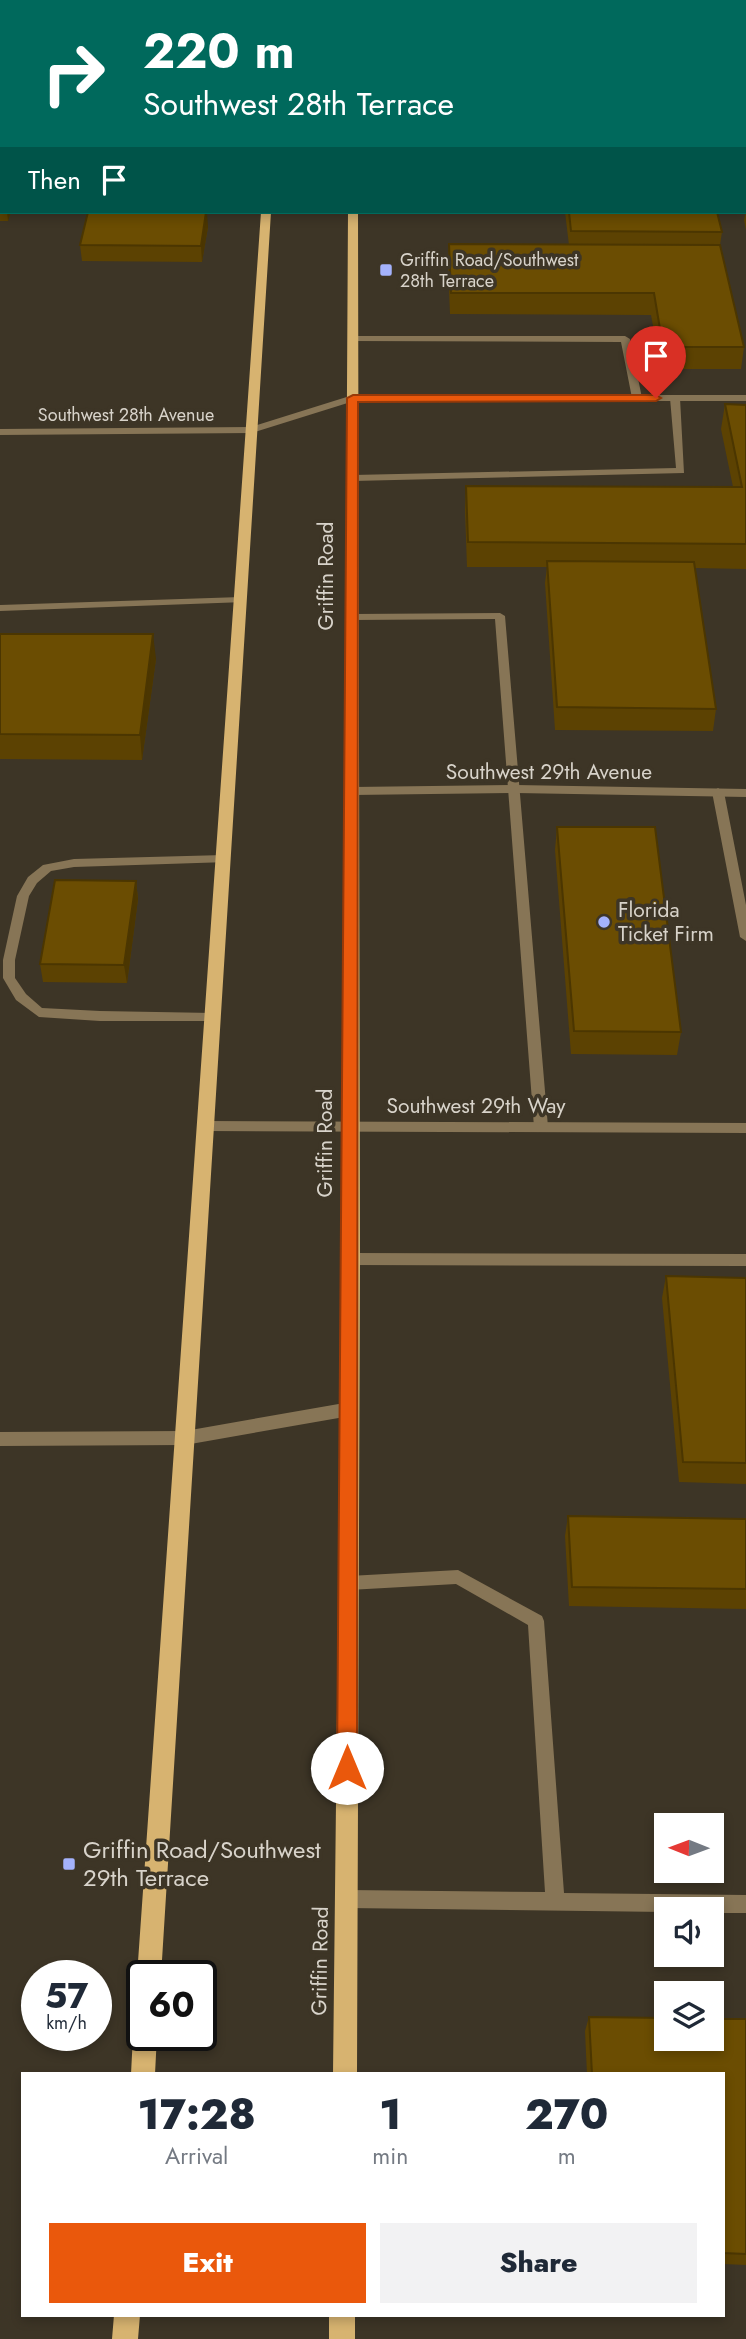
<!DOCTYPE html>
<html lang="en">
<head>
<meta charset="utf-8">
<style>
	:root { --surface:#fff; --page:#f2f2f3; --text:#1f2937; --muted:#747a83; --accent:#ea580c }
	body { margin:0; font-family:Jost,sans-serif; background:var(--page); color:var(--text); height:100vh; display:flex; flex-direction:column; font-size:26px; white-space:nowrap }
	* { box-sizing:border-box; margin:0 }
	p { font-size:23px; color:var(--muted) }
	.icon { flex:none; width:38px; height:38px; fill:none; stroke:currentColor; stroke-width:2; stroke-linecap:round; stroke-linejoin:round }
	.map { position:relative; flex:1; overflow:hidden }
	.details { position:absolute; left:21px; top:2072px; width:704px; height:245px; display:flex; flex-direction:column; background:var(--surface); border-radius:0px; box-shadow:0 4px 10px #0003 }
	.details>* { flex:none }
	.hud { position:absolute; left:0px; top:0px; width:747px; height:214px; box-shadow:0 4px 10px #0003; background:#00695c; color:#fff; overflow:hidden }
	.needle { width:46px; rotate:271deg }
	.controls { position:absolute; left:654px; top:1813px; display:grid; gap:14px }
	.controls a { display:grid; place-items:center; width:70px; height:70px; border-radius:0px; background:var(--surface); box-shadow:0 4px 10px #0003; font-size:35px }
	.speed { position:absolute; left:21px; top:1960px; display:flex; gap:14px; font-size:35px; font-weight:700; text-align:center }
	.speed>* { display:grid; place-content:center; width:91px; height:91px; border-radius:50%; background:var(--surface); box-shadow:0 4px 10px #0003; line-height:1 }
	.speed small { font-size:18px; font-weight:400 }
	.speed .limit { border:4px solid #111; border-radius:10px; background:#fff; color:#111 }
	.pin { position:absolute; display:grid; place-items:center; width:60px; height:60px; color:#fff; margin:-72px -30px; border-radius:50% 50% 50% 0; rotate:-45deg; box-shadow:0 0 7px #0007 }
	.pin .icon { rotate:45deg }
	.me { position:absolute; width:77px; margin:-38px; rotate:0deg; stroke-linejoin:round; filter:drop-shadow(0 0 5px #0008) }
	.turn { display:flex; align-items:center; gap:24px; height:147px; padding:0 28px; font-size:32px }
	.turn .icon { width:91px; height:91px; stroke-width:2.5 }
	.turn b { display:block; font-size:49px; line-height:60px }
	.then { display:flex; align-items:center; height:66px; padding:0 28px; background:#0003; gap:14px; font-size:26px }
	.eta { display:flex; justify-content:space-evenly; align-items:center; height:119px; text-align:center }
	.eta b { font-size:42px; font-weight:800; line-height:49px }
	.action { display:flex; gap:14px; margin-top:auto; padding:14px 28px }
	.action a { flex:1; height:80px; border-radius:0px; background:var(--accent); color:#fff; font-size:28px; font-weight:800; line-height:80px; text-align:center }
	.action a+a { background:var(--page); color:var(--text) }
	.map>svg:first-child { display:block }
	.lines { fill:none; stroke-linecap:round; stroke-linejoin:round }
	.lane { fill:#877556; fill-rule:evenodd }
	.street { fill:#877556; fill-rule:evenodd }
	.primary { fill:#d7b370; fill-rule:evenodd }
	.wall { fill:#5c4202 }
	.shaded-wall { fill:#4b3601 }
	.building { fill:#6b4d02; stroke:#4b3601; stroke-width:2 }
	.route { fill:#ea580c; stroke:#983908; stroke-width:2 }
	.poi-dot { fill:#a4b2fc; stroke:#3d3526; stroke-width:2.5 }
	.labels { text-anchor:middle; stroke-width:7; stroke-linejoin:round; paint-order:stroke }
	.far-poi-label { font-size:18px; fill:#d8d3ca; stroke:#3d3526; text-anchor:start }
	.far-street-label { font-size:18px; fill:#d8d3ca; stroke:#3d3526 }
	.street-label { font-size:21px; fill:#d8d3ca; stroke:#3d3526 }
	.poi-label { font-size:21px; fill:#d8d3ca; stroke:#3d3526; text-anchor:start }
	.near-poi-label { font-size:24px; fill:#d8d3ca; stroke:#3d3526; text-anchor:start }
</style>
</head>
<body>
<div class="map">
<svg width="746" height="2339" viewBox="0 0 746 2339">
	<rect width="100%" height="100%" fill="#3d3526"/>
	<g class="lines">
		<path class="lane" d="M 562,0 L 570,0 L 570,2 L 562,2 Z
			M 648,0 L 656,0 L 656,2 L 649,2 Z
			M 736,0 L 744,0 L 744,2 L 737,2 Z
			M 353,336 L 625,336 L 630,339 L 642,398 L 637,401 L 632,398 L 621,342 L 350,341 L 348,339 Z
			M 675,395 L 680,398 L 684,473 L 353,481 L 348,478 L 353,475 L 676,468 L 670,398 Z
			M 241,597 L 245,598 L 245,602 L 0,611 L 0,605 Z
			M 500,613 L 505,616 L 548,1127 L 541,1132 L 534,1127 L 495,619 L 353,620 L 348,617 L 353,614 Z
			M 718,788 L 724,792 L 746,905 L 746,941 L 740,937 L 712,792 Z
			M 224,855 L 228,856 L 230,859 L 228,862 L 74,867 L 51,871 L 37,883 L 29,896 L 15,960 L 15,978 L 26,994 L 42,1008 L 100,1011 L 213,1013 L 218,1015 L 220,1018 L 218,1021 L 100,1021 L 39,1017 L 16,1000 L 3,978 L 3,960 L 17,896 L 28,877 L 43,865 L 74,859 Z
			M 351,1253 L 746,1254 L 746,1266 L 351,1265 L 346,1263 L 344,1259 L 346,1255 Z
			M 458,1570 L 542,1616 L 544,1621 L 564,1893 L 746,1895 L 746,1913 L 712,1913 L 712,1909 L 667,1909 L 667,1912 L 347,1908 L 341,1905 L 338,1899 L 341,1893 L 347,1890 L 545,1892 L 528,1625 L 456,1584 L 349,1590 L 343,1588 L 341,1583 L 343,1578 L 349,1576 Z"/>
		<path class="street" d="M 353,395 L 746,395 L 746,401 L 354,401 L 252,433 L 0,435 L 0,429 L 251,427 Z
			M 516,785 L 746,789 L 746,797 L 516,793 L 353,795 L 347,791 L 353,787 Z
			M 206,1121 L 746,1123 L 746,1133 L 206,1131 L 199,1126 Z
			M 350,1402 L 355,1404 L 358,1409 L 355,1414 L 350,1416 L 185,1445 L 0,1446 L 0,1432 L 185,1431 Z"/>
		<path class="primary" d="M 276,0 L 284,0 L 284,2 L 276,2 Z
			M 350,0 L 358,0 L 358,2 L 350,2 Z
			M 261,212 L 271,212 L 161,1976 L 142,1976 L 142,1985 L 137,1976 Z
			M 348,212 L 358,212 L 360,1259 L 357,2074 L 333,2074 L 342,1259 Z
			M 142,2024 L 142,2035 L 157,2035 L 155,2074 L 131,2074 L 133,2035 L 137,2027 Z
			M 114,2315 L 140,2315 L 138,2339 L 112,2339 Z
			M 329,2315 L 355,2315 L 355,2339 L 329,2339 Z"/>
	</g>
	<path class="wall" d="M 0,0 L 73,0 L 73,2 L 2,2 L 2,212 L 11,212 L 8,221 L 0,221 Z
		M 746,211 L 746,230 L 744,220 Z
		M 565,212 L 717,212 L 722,232 L 720,245 L 744,347 L 741,369 L 661,369 L 651,315 L 450,314 L 448,265 L 449,244 L 569,245 Z
		M 208,227 L 202,262 L 82,261 L 80,245 Z
		M 725,404 L 746,405 L 746,569 L 695,568 L 716,709 L 713,731 L 555,730 L 545,583 L 547,567 L 467,567 L 465,510 L 466,486 L 733,487 L 721,429 Z
		M 0,634 L 156,659 L 142,760 L 0,759 Z
		M 557,827 L 681,1032 L 677,1055 L 571,1054 L 555,850 Z
		M 136,881 L 138,899 L 127,983 L 43,982 L 40,964 Z
		M 666,1276 L 746,1278 L 746,1484 L 679,1482 L 662,1298 Z
		M 568,1516 L 746,1519 L 746,1609 L 569,1606 L 565,1536 Z
		M 589,2017 L 746,2019 L 746,2265 L 723,2264 L 723,2074 L 587,2074 L 585,2031 Z"/>
	<path class="shaded-wall" d="M 7,212 L 11,212 L 8,221 Z
		M 207,212 L 208,227 L 202,262 L 201,246 Z
		M 153,634 L 156,659 L 142,760 L 140,735 Z
		M 136,881 L 138,899 L 127,983 L 124,965 Z"/>
	<path class="building" d="M 424,0 L 540,0 L 540,2 L 424,2 Z
		M 0,7 L 2,7 L 2,33 L 0,33 Z
		M 0,44 L 2,44 L 2,72 L 0,72 Z
		M 0,82 L 2,82 L 2,113 L 0,113 Z
		M 0,126 L 2,126 L 2,156 L 0,156 Z
		M 0,170 L 2,170 L 2,205 L 0,205 Z
		M 88,212 L 206,212 L 201,246 L 80,245 Z
		M 569,212 L 717,212 L 722,232 L 571,231 Z
		M 449,244 L 720,245 L 744,347 L 663,347 L 654,293 L 451,293 Z
		M 725,404 L 746,405 L 746,544 L 468,542 L 466,486 L 742,487 Z
		M 547,561 L 694,562 L 716,709 L 557,707 Z
		M 0,634 L 153,634 L 140,735 L 0,734 Z
		M 557,827 L 655,827 L 681,1032 L 574,1031 Z
		M 55,880 L 136,881 L 124,965 L 40,964 Z
		M 666,1276 L 746,1278 L 746,1463 L 683,1462 Z
		M 568,1516 L 746,1519 L 746,1589 L 572,1587 Z
		M 589,2017 L 667,2018 L 667,2039 L 712,2039 L 712,2019 L 746,2019 L 746,2254 L 723,2253 L 723,2074 L 592,2074 Z"/>
	<path class="route" d="M 353,395 L 656,395 L 661,398 L 656,401 L 358,402 L 357,1768 L 354,1774 L 347,1777 L 340,1774 L 337,1768 L 347,398 Z"/>
	<g class="poi-dot">
		<rect x="379" y="263" width="14" height="14" rx="3.5"/>
		<circle cx="604" cy="922" r="7"/>
		<rect x="62" y="1857" width="14" height="14" rx="3.5"/>
	</g>
	<g class="labels">
		<g class="far-poi-label">
			<text x="400" y="266">Griffin Road/Southwest<tspan x="400" dy="21">28th Terrace</tspan></text>
		</g>
		<g class="far-street-label">
			<text x="126" y="421">Southwest 28th Avenue</text>
		</g>
		<g class="street-label">
			<text transform="translate(326 576) rotate(-90)" y="7">Griffin Road</text>
			<text x="549" y="779">Southwest 29th Avenue</text>
			<text x="476" y="1113">Southwest 29th Way</text>
			<text transform="translate(325 1143) rotate(-90)" y="7">Griffin Road</text>
			<text transform="translate(320 1961) rotate(-89)" y="7">Griffin Road</text>
		</g>
		<g class="poi-label">
			<text x="618" y="917">Florida<tspan x="618" dy="24">Ticket Firm</tspan></text>
		</g>
		<g class="near-poi-label">
			<text x="83" y="1858">Griffin Road/Southwest<tspan x="83" dy="28">29th Terrace</tspan></text>
		</g>
	</g>
</svg>
<div class="controls">
<a><svg class="needle" viewBox="-14 -14 28 28"><path d="M0-13l5 13h-10z" fill="#e53935"/><path d="M0 13l5-13h-10z" fill="#747a83"/></svg></a>
<a><svg class="icon" aria-label="sound" viewBox="0 0 24 24"><path d="M4 9h4l5-4v14l-5-4H4zM17 9q2 3 0 6"/></svg></a>
<a><svg class="icon" aria-label="layers" viewBox="0 0 24 24"><path d="M12 4l9 5-9 5-9-5zM3 14l9 5 9-5"/></svg></a>
</div>
<div class="speed"><div>57<small>km/h</small></div><div class="limit">60</div></div>
<div class="pin" style="left:656px;top:398px;background:#d93025"><svg class="icon" aria-label="arrive" viewBox="0 0 24 24"><path d="M6 21V4h12l-3 4 3 4H6"/></svg></div>
<svg class="me" style="left:347px;top:1768px" viewBox="-20 -20 40 40"><circle r="19" fill="#fff"/><path d="M0-13L10 11 0 6-10 11z" fill="#ea580c"/></svg>
<div class="hud">
<div class="turn"><svg class="icon" aria-label="right" viewBox="0 0 24 24"><path d="M7 20v-9h11M14 6l5 5-5 5"/></svg><div><b>220 m</b>Southwest 28th Terrace</div></div>
<div class="then">Then<svg class="icon" aria-label="arrive" viewBox="0 0 24 24"><path d="M6 21V4h12l-3 4 3 4H6"/></svg></div>
</div>
<section class="details">
<div class="eta">
<div><b>17:28</b><p>Arrival</p></div>
<div><b>1</b><p>min</p></div>
<div><b>270</b><p>m</p></div>
</div>
<div class="action"><a>Exit</a><a>Share</a></div>
</section>
</div>
</body>
</html>
